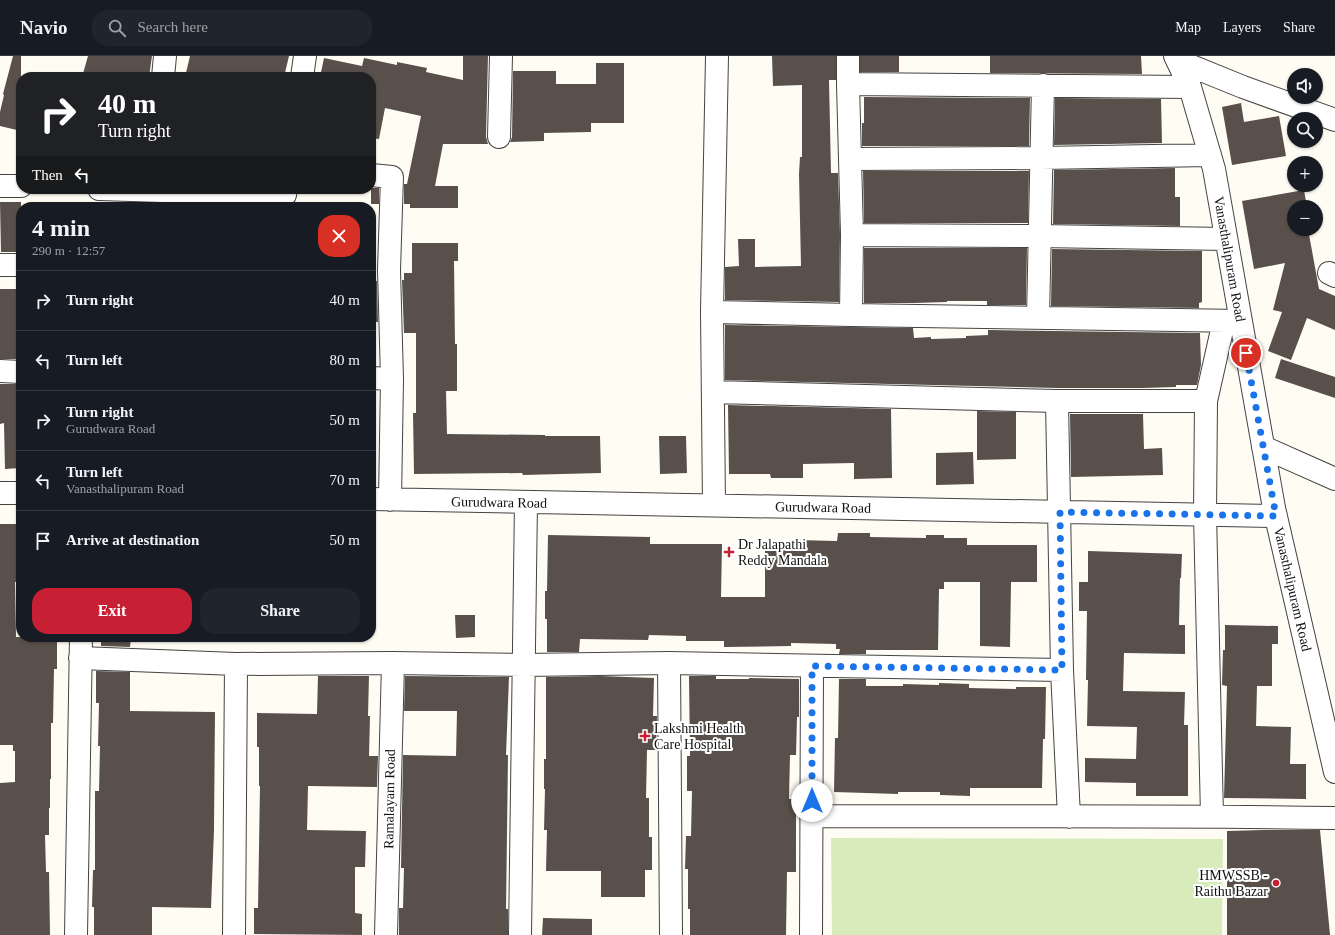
<!DOCTYPE html>
<html lang="en">
<head>
<meta charset="utf-8">
<style>
	:root { --surface:#171b24; --page:#20242c; --text:#f1f3f6; --muted:#9ea1a6; --line:#363941; --accent:#c72034 }
	body { margin:0; font-family:"Times New Roman",serif; background:var(--page); color:var(--text); height:100vh; display:flex; flex-direction:column; font-size:15px; white-space:nowrap }
	* { box-sizing:border-box; margin:0 }
	p { font-size:13px; color:var(--muted) }
	.icon { flex:none; width:22px; height:22px; fill:none; stroke:currentColor; stroke-width:2; stroke-linecap:round; stroke-linejoin:round }
	.map { position:relative; flex:1; overflow:hidden }
	.sheet { position:absolute; left:16px; top:146px; width:360px; height:440px; display:flex; flex-direction:column; background:var(--surface); border-radius:16px; box-shadow:0 1px 3px #0004 }
	.sheet>* { flex:none }
	.hud { position:absolute; left:16px; top:16px; width:360px; height:122px; border-radius:16px; box-shadow:0 1px 3px #0004; background:#202124; color:#fff; overflow:hidden }
	.buttons { position:absolute; left:1287px; top:12px; display:grid; gap:8px }
	.buttons a { display:grid; place-items:center; width:36px; height:36px; border-radius:50%; background:var(--surface); box-shadow:0 1px 3px #0004; font-size:20px }
	.pin { position:absolute; display:grid; place-items:center; width:34px; height:34px; color:#fff; margin:-17px; border:2px solid #fff; border-radius:50%; box-shadow:0 1px 4px #0007 }
	.me { position:absolute; width:44px; margin:-22px; rotate:0deg; stroke-linejoin:round; filter:drop-shadow(0 0 3px #0008) }
	.turn { display:flex; align-items:center; gap:14px; height:84px; padding:0 16px; font-size:18px }
	.turn .icon { width:52px; height:52px; stroke-width:2.5 }
	.turn b { display:block; font-size:28px; line-height:34px }
	.then { display:flex; align-items:center; height:38px; padding:0 16px; background:#0003; gap:8px; font-size:15px }
	.round { display:grid; place-items:center; flex:none; width:42px; height:42px; border-radius:16px; background:var(--page) }
	.head { display:flex; align-items:center; justify-content:space-between; height:68px; padding:0 16px }
	h1 { font-size:24px; font-weight:700; line-height:30px }
	.cta { display:flex; gap:8px; margin-top:auto; padding:8px 16px }
	.cta a { flex:1; height:46px; border-radius:16px; background:var(--accent); color:#fff; font-size:16px; font-weight:700; line-height:46px; text-align:center }
	.cta a+a { background:var(--page); color:var(--text) }
	ul { padding:0; list-style:none }
	li { display:flex; align-items:center; gap:12px; height:60px; padding:0 16px; border-top:1px solid var(--line) }
	li div { flex:1 }
	li b { display:block; font-size:15px }
	li em { font-style:normal }
	header { display:flex; align-items:center; gap:24px; box-sizing:border-box; height:56px; padding:0 20px; background:var(--surface); border-bottom:1px solid var(--line) }
	header strong { font-size:19px }
	nav { display:flex; gap:22px; margin-inline-start:auto; font-size:14px }
	.search { width:280px; height:36px; background:var(--page); display:flex; align-items:center; gap:10px; box-sizing:border-box; padding:0 14px; border-radius:16px; color:var(--muted); font-size:15px }
	.map>svg:first-child { display:block }
	.green { fill:#d7ecba }
	.building { fill:#59504b }
	.lines { fill:none; stroke-linecap:round; stroke-linejoin:round }
	.minor-casing { stroke:#434343; stroke-width:24 }
	.minor { stroke:#fff; stroke-width:22 }
	.route { stroke:#1a73e8; stroke-width:7; stroke-dasharray:0 12.6 }
	.poi-dot { fill:#c72034; stroke:#fff; stroke-width:1.5 }
	.labels { text-anchor:middle; stroke-width:4; stroke-linejoin:round; paint-order:stroke }
	.street-label { font-size:14px; fill:#101010; stroke:#fff }
	.poi-label { font-size:14px; fill:#101010; stroke:#fff; text-anchor:start }
</style>
</head>
<body>
<header>
<strong>Navio</strong>
<div class="search"><svg class="icon" aria-label="search" viewBox="0 0 24 24"><circle cx="10" cy="10" r="6"/><path d="M15 15l6 6"/></svg>Search here</div>
<nav><a>Map</a><a>Layers</a><a>Share</a></nav>
</header>
<div class="map">
<svg width="1335" height="879" viewBox="0 0 1335 879">
	<rect width="100%" height="100%" fill="#fffcf3"/>
	<path class="green" d="M 831,782 L 1223,783 L 1222,879 L 832,879 Z"/>
	<path class="building" d="M 13,0 L 21,0 L 21,75 L 0,70 L 0,56 L 4,39 L 3,38 Z
		M 88,0 L 152,0 L 149,21 L 82,21 Z
		M 190,0 L 289,0 L 284,21 L 185,21 Z
		M 463,0 L 488,0 L 486,81 L 488,88 L 443,88 L 435,130 L 458,130 L 458,152 L 410,152 L 410,148 L 404,148 L 404,128 L 407,128 L 421,60 L 385,52 L 379,83 L 371,82 L 371,21 L 320,21 L 324,2 L 362,10 L 364,2 L 397,9 L 397,6 L 427,12 L 426,16 L 463,24 Z
		M 772,0 L 836,0 L 836,24 L 829,24 L 831,117 L 838,117 L 840,179 L 839,246 L 725,244 L 725,211 L 739,210 L 738,183 L 755,183 L 755,211 L 801,210 L 799,118 L 800,101 L 802,101 L 802,29 L 773,30 Z
		M 860,0 L 899,0 L 899,16 L 860,16 Z
		M 990,0 L 1141,0 L 1142,18 L 990,17 Z
		M 596,7 L 624,7 L 624,67 L 591,67 L 591,76 L 544,77 L 544,85 L 510,86 L 512,81 L 513,15 L 556,15 L 556,28 L 596,28 Z
		M 864,41 L 1030,42 L 1029,90 L 862,90 L 862,67 L 864,67 Z
		M 1055,42 L 1161,43 L 1162,87 L 1054,89 Z
		M 1241,47 L 1244,66 L 1279,60 L 1286,100 L 1232,109 L 1222,51 Z
		M 1175,112 L 1175,141 L 1180,141 L 1180,170 L 1053,168 L 1054,114 Z
		M 863,115 L 1029,115 L 1028,167 L 864,167 Z
		M 371,132 L 379,132 L 379,148 L 371,148 Z
		M 1304,134 L 1307,151 L 1294,151 L 1294,173 L 1308,173 L 1319,233 L 1335,240 L 1335,274 L 1307,262 L 1291,304 L 1268,295 L 1282,256 L 1273,254 L 1285,207 L 1254,213 L 1242,145 Z
		M 0,146 L 21,146 L 21,196 L 1,196 Z
		M 131,147 L 269,151 L 131,151 Z
		M 412,187 L 458,187 L 458,205 L 454,205 L 455,288 L 457,288 L 457,335 L 446,335 L 447,378 L 545,379 L 545,380 L 600,380 L 601,417 L 523,419 L 522,417 L 414,418 L 413,357 L 416,357 L 416,277 L 404,277 L 402,224 L 404,224 L 404,217 L 412,217 Z
		M 864,192 L 1027,192 L 1026,249 L 987,249 L 987,245 L 947,245 L 947,246 L 913,247 L 864,247 Z
		M 1052,193 L 1202,195 L 1202,246 L 1199,247 L 1199,252 L 1051,250 Z
		M 371,225 L 377,225 L 378,266 L 371,266 Z
		M 0,233 L 21,233 L 21,303 L 0,303 Z
		M 725,269 L 913,272 L 914,282 L 931,281 L 931,283 L 966,282 L 966,280 L 988,279 L 988,274 L 1200,277 L 1201,309 L 1197,329 L 1176,329 L 1176,331 L 1143,332 L 1057,332 L 725,324 Z
		M 1281,303 L 1335,321 L 1335,342 L 1275,322 Z
		M 0,328 L 21,328 L 21,412 L 5,413 L 4,367 L 0,368 Z
		M 728,349 L 891,353 L 892,422 L 854,423 L 854,407 L 803,408 L 803,422 L 771,422 L 770,418 L 729,418 Z
		M 977,355 L 1016,356 L 1016,403 L 977,404 Z
		M 1070,358 L 1143,358 L 1144,393 L 1162,392 L 1163,419 L 1071,421 Z
		M 659,380 L 686,380 L 687,417 L 660,418 Z
		M 973,396 L 974,428 L 936,429 L 936,397 Z
		M 0,468 L 16,468 L 17,497 L 21,497 L 21,526 L 15,526 L 16,581 L 57,581 L 57,613 L 54,613 L 53,667 L 51,667 L 51,723 L 50,723 L 50,752 L 49,752 L 49,779 L 45,779 L 46,816 L 49,816 L 50,879 L 0,879 L 0,727 L 15,726 L 15,695 L 13,695 L 13,689 L 0,689 Z
		M 838,477 L 870,477 L 870,481 L 926,482 L 926,479 L 944,479 L 944,482 L 967,482 L 967,489 L 1037,489 L 1037,526 L 1011,526 L 1010,591 L 980,590 L 980,526 L 944,526 L 944,533 L 939,533 L 938,594 L 866,594 L 866,598 L 839,598 L 840,593 L 836,593 L 836,588 L 791,587 L 791,590 L 724,591 L 724,585 L 686,585 L 686,580 L 649,579 L 648,584 L 580,583 L 579,596 L 547,596 L 547,563 L 545,563 L 545,535 L 547,535 L 548,479 L 650,481 L 650,488 L 722,488 L 721,541 L 765,541 L 765,490 L 797,491 L 797,484 L 837,485 Z
		M 1088,495 L 1182,498 L 1181,522 L 1180,522 L 1179,569 L 1185,569 L 1185,598 L 1124,597 L 1123,635 L 1185,636 L 1184,669 L 1188,669 L 1188,740 L 1136,740 L 1136,727 L 1085,726 L 1085,702 L 1136,703 L 1137,671 L 1087,670 L 1088,624 L 1086,624 L 1087,555 L 1079,555 L 1079,526 L 1088,526 Z
		M 455,559 L 475,559 L 475,581 L 456,582 Z
		M 1225,569 L 1278,570 L 1278,588 L 1272,588 L 1272,630 L 1257,630 L 1256,670 L 1291,671 L 1290,708 L 1306,708 L 1306,743 L 1224,742 L 1227,630 L 1222,629 L 1223,594 L 1225,594 Z
		M 101,581 L 131,581 L 130,591 L 101,590 Z
		M 96,615 L 130,616 L 130,655 L 215,656 L 214,774 L 211,852 L 152,851 L 152,879 L 94,879 L 94,851 L 92,851 L 93,814 L 95,814 L 95,735 L 99,735 L 100,690 L 98,690 L 99,647 L 96,647 Z
		M 318,620 L 369,620 L 368,660 L 370,660 L 369,700 L 378,700 L 377,731 L 308,730 L 307,774 L 366,775 L 365,811 L 355,811 L 355,857 L 362,858 L 362,879 L 254,878 L 254,852 L 258,852 L 260,730 L 259,730 L 259,691 L 257,691 L 257,657 L 317,658 Z
		M 405,620 L 509,621 L 506,699 L 508,699 L 506,853 L 508,853 L 508,879 L 399,879 L 399,852 L 403,852 L 404,812 L 401,812 L 403,699 L 456,700 L 457,655 L 404,655 Z
		M 600,620 L 654,622 L 653,660 L 657,660 L 656,694 L 647,694 L 646,742 L 649,742 L 649,781 L 652,781 L 652,814 L 645,814 L 645,841 L 601,841 L 601,815 L 546,815 L 547,774 L 544,774 L 545,733 L 544,733 L 544,703 L 546,703 L 546,621 Z
		M 689,620 L 716,620 L 716,623 L 749,623 L 749,622 L 799,623 L 799,661 L 797,661 L 796,699 L 790,699 L 789,743 L 796,743 L 796,816 L 787,816 L 786,879 L 690,879 L 690,853 L 688,853 L 688,813 L 685,813 L 686,780 L 691,780 L 692,735 L 687,735 L 687,700 L 690,700 Z
		M 839,623 L 866,623 L 866,630 L 903,630 L 903,628 L 939,629 L 939,627 L 969,628 L 969,632 L 1016,633 L 1016,631 L 1046,631 L 1045,683 L 1043,683 L 1042,732 L 970,732 L 970,740 L 940,739 L 940,736 L 898,736 L 898,738 L 834,736 L 835,682 L 838,682 Z
		M 1264,774 L 1320,774 L 1330,879 L 1227,879 L 1227,775 Z
		M 543,862 L 592,863 L 592,879 L 542,879 Z"/>
	<g class="lines">
		<g class="minor-casing">
			<path id="minor" d="M 848,0 L 848,28
				M 1175,0 L 1190,31 L 1214,113 L 1274,452 L 1335,716
				M 1179,5 L 1243,31 L 1335,64
				M 163,21 L 165,0
				M 302,21 L 305,0
				M 499,81 L 501,0
				M 851,103 L 1041,102 L 1210,99
				M 371,119 L 392,121 L 389,214 L 392,323 L 390,444
				M 0,130 L 21,130
				M 99,133 L 285,139 L 286,133
				M 852,179 L 1039,180 L 1226,183
				M 0,209 L 21,209
				M 1329,217 L 1335,220
				M 712,256 L 851,259 L 1241,265
				M 851,259 L 852,179 L 848,28 L 1190,31
				M 1038,262 L 1043,29
				M 0,315 L 21,316
				M 371,322 L 392,323
				M 713,336 L 1057,345 L 1206,345
				M 1057,345 L 1062,614 L 1069,761
				M 1263,391 L 1335,423
				M 0,437 L 21,437
				M 371,443 L 1276,460
				M 714,449 L 712,256 L 717,0
				M 80,602 L 236,608 L 393,607 L 524,609 L 669,607 L 1062,614
				M 669,607 L 671,879
				M 811,760 C 986,761 1160,759 1335,762
				M 1212,760 L 1205,458 L 1206,345 L 1224,265
				M 76,879 L 81,581
				M 234,879 L 236,608
				M 386,879 L 393,607
				M 520,879 L 526,446
				M 811,879 L 812,610"/>
		</g>
		<use href="#minor" class="minor"/>
	</g>
	<g class="lines">
		<path class="route" d="M 812,745 L 812,610 L 1062,614 L 1060,456 L 1276,460 L 1246,297"/>
	</g>
	<g class="poi-dot">
		<path d="M727 490h4v4h4v4h-4v4h-4v-4h-4v-4h4z"/>
		<path d="M643 674h4v4h4v4h-4v4h-4v-4h-4v-4h4z"/>
		<circle cx="1276" cy="827" r="4"/>
	</g>
	<g class="labels">
		<g class="street-label">
			<text transform="translate(1230 203) rotate(80)" y="5">Vanasthalipuram Road</text>
			<text transform="translate(499 446) rotate(1)" y="5">Gurudwara Road</text>
			<text transform="translate(823 451) rotate(1)" y="5">Gurudwara Road</text>
			<text transform="translate(1293 533) rotate(77)" y="5">Vanasthalipuram Road</text>
			<text transform="translate(389 743) rotate(-89)" y="5">Ramalayam Road</text>
		</g>
		<g class="poi-label">
			<text x="738" y="493">Dr Jalapathi<tspan x="738" dy="16">Reddy Mandala</tspan></text>
			<text x="654" y="677">Lakshmi Health<tspan x="654" dy="16">Care Hospital</tspan></text>
			<text x="1268" y="824" text-anchor="end">HMWSSB -<tspan x="1268" dy="16">Raithu Bazar</tspan></text>
		</g>
	</g>
</svg>
<div class="buttons">
<a><svg class="icon" aria-label="sound" viewBox="0 0 24 24"><path d="M4 9h4l5-4v14l-5-4H4zM17 9q2 3 0 6"/></svg></a>
<a><svg class="icon" aria-label="search" viewBox="0 0 24 24"><circle cx="10" cy="10" r="6"/><path d="M15 15l6 6"/></svg></a>
<a>+</a>
<a>−</a>
</div>
<div class="pin" style="left:1246px;top:297px;background:#d93025"><svg class="icon" aria-label="arrive" viewBox="0 0 24 24"><path d="M6 21V4h12l-3 4 3 4H6"/></svg></div>
<svg class="me" style="left:812px;top:745px" viewBox="-20 -20 40 40"><circle r="19" fill="#fff"/><path d="M0-13L10 11 0 6-10 11z" fill="#1a73e8"/></svg>
<div class="hud">
<div class="turn"><svg class="icon" aria-label="right" viewBox="0 0 24 24"><path d="M7 20v-9h11M14 6l5 5-5 5"/></svg><div><b>40 m</b>Turn right</div></div>
<div class="then">Then<svg class="icon" aria-label="left" viewBox="0 0 24 24"><path d="M17 20v-9H6M10 6l-5 5 5 5"/></svg></div>
</div>
<section class="sheet">
<div class="head"><div><h1>4 min</h1><p>290 m · 12:57</p></div><a class="round" style="background:#d93025;color:#fff"><svg class="icon" aria-label="close" viewBox="0 0 24 24"><path d="M6 6l12 12M18 6L6 18"/></svg></a></div>
<ul>
<li><svg class="icon" aria-label="right" viewBox="0 0 24 24"><path d="M7 20v-9h11M14 6l5 5-5 5"/></svg><div><b>Turn right</b></div><em>40 m</em></li>
<li><svg class="icon" aria-label="left" viewBox="0 0 24 24"><path d="M17 20v-9H6M10 6l-5 5 5 5"/></svg><div><b>Turn left</b></div><em>80 m</em></li>
<li><svg class="icon" aria-label="right" viewBox="0 0 24 24"><path d="M7 20v-9h11M14 6l5 5-5 5"/></svg><div><b>Turn right</b><p>Gurudwara Road</p></div><em>50 m</em></li>
<li><svg class="icon" aria-label="left" viewBox="0 0 24 24"><path d="M17 20v-9H6M10 6l-5 5 5 5"/></svg><div><b>Turn left</b><p>Vanasthalipuram Road</p></div><em>70 m</em></li>
<li><svg class="icon" aria-label="arrive" viewBox="0 0 24 24"><path d="M6 21V4h12l-3 4 3 4H6"/></svg><div><b>Arrive at destination</b></div><em>50 m</em></li>
</ul>
<div class="cta"><a>Exit</a><a>Share</a></div>
</section>
</div>
</body>
</html>
